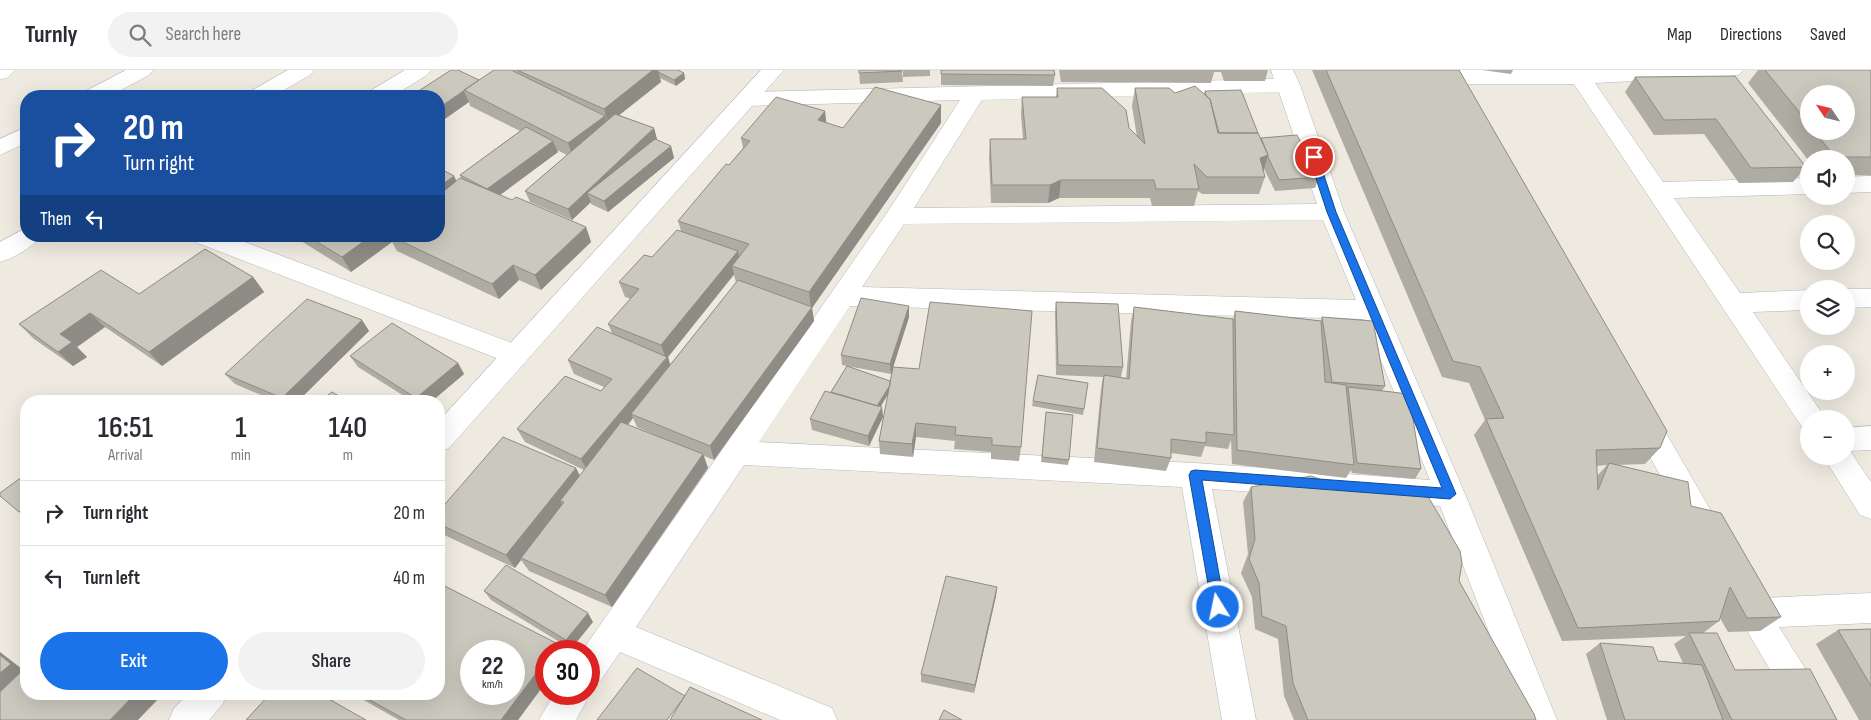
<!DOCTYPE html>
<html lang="en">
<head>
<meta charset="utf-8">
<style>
	:root { --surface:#fff; --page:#f2f2f3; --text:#2b2b33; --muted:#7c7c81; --line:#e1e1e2; --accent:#1a73e8 }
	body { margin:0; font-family:"Sofia Sans Condensed",sans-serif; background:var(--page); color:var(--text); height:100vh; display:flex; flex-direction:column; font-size:19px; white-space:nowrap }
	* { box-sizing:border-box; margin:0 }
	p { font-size:16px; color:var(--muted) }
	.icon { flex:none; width:28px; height:28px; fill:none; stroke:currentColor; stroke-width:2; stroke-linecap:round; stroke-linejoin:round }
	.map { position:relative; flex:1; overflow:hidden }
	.drawer { position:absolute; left:20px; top:325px; width:425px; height:305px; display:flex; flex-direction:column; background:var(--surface); border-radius:20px; box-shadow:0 5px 20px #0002 }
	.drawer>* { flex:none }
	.banner { position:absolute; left:20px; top:20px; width:425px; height:152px; border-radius:20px; box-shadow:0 5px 20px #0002; background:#1a4fa0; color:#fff; overflow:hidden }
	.needle { width:32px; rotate:305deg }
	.controls { position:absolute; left:1800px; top:15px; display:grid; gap:10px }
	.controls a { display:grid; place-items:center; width:55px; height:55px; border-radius:50%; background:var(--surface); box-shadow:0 5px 20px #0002; font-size:25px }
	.speed { position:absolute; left:460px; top:570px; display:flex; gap:10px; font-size:25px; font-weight:700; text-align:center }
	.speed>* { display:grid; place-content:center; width:65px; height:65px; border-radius:50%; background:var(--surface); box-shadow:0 5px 20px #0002; line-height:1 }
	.speed small { font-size:12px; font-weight:400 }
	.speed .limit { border:8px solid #d22; background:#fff; color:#111 }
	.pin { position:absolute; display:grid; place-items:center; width:42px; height:42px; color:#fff; margin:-21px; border:2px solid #fff; border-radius:50%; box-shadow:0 1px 5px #0007 }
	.me { position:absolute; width:55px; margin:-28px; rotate:350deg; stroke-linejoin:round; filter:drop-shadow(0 0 4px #0008) }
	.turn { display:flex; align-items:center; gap:18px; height:105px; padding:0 20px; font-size:22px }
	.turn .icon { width:65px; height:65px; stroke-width:2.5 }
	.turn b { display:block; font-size:35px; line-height:42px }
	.then { display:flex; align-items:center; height:48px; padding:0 20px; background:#0003; gap:10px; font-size:19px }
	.eta { display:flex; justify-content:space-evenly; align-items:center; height:85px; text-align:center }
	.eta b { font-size:30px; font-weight:600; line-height:35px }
	.action { display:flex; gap:10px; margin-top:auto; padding:10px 20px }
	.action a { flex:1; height:58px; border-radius:30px; background:var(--accent); color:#fff; font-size:20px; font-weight:600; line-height:58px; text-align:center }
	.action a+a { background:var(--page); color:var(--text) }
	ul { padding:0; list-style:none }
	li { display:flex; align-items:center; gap:15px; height:65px; padding:0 20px; border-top:1px solid var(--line) }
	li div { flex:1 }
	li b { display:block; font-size:19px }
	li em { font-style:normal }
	header { display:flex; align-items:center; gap:30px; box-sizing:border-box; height:70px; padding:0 25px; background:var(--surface); border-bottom:1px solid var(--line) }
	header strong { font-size:24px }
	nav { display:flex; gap:28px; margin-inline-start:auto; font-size:18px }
	.search { width:350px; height:45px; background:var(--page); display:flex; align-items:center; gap:12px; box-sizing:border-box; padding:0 18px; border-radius:28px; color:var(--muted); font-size:19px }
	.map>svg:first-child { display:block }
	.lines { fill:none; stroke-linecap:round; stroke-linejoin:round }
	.street-casing { stroke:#b4b5c1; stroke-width:1 }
	.secondary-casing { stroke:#b4b5c1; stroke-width:1 }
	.street { fill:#fff; fill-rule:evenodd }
	.secondary { fill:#fff; fill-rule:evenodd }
	.wall { fill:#afaca3; fill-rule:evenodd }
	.shaded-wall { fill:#8e8c85 }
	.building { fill:#cbc8be; stroke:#8e8c85; fill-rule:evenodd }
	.route { fill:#1a73e8; stroke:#114b97 }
</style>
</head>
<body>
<header>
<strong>Turnly</strong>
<div class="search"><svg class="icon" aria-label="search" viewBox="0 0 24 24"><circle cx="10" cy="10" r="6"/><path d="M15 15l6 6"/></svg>Search here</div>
<nav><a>Map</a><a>Directions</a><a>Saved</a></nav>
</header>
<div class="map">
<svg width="1871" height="650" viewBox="0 0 1871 650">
	<rect width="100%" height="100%" fill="#efeae0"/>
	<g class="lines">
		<g class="street-casing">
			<path id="street" d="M 0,0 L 15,0 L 7,8 L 0,9 Z
				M 126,0 L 153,0 L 149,5 L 110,26 L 83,26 L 86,21 Z
				M 288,0 L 314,0 L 310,5 L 274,26 L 248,26 L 251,21 Z
				M 405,0 L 431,0 L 427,5 L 393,26 L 367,26 L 370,21 Z
				M 1271,0 L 1293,0 L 1300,15 L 1344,142 L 1465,424 L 1557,650 L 1523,650 L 1440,436 L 1212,419 L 1256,650 L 1222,650 L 1182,417 L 744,395 L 636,557 L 832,638 L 837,650 L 780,650 L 620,582 L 601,610 L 589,615 L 589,581 L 582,581 L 889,140 L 960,30 L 747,36 L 739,34 L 736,29 L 739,24 L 747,22 L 1274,9 ZM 1279,22 L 1317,134 L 914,138 L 982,30 ZM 1323,150 L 1356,230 L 862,217 L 904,154 ZM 850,236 L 1364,249 L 1430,410 L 1195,393 L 759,372 Z
				M 1449,0 L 1743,0 L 1739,5 L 1732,6 L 1595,13 L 1663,112 L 1809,108 L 1809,124 L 1674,128 L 1740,223 L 1809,220 L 1809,240 L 1753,242 L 1826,349 L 1809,349 L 1809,359 L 1802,357 L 1574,14 L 1449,14 L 1442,12 L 1438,7 L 1442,2 Z
				M 26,57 L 26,73 L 0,85 L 0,69 Z
				M 1871,106 L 1871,122 L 1846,123 L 1846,107 Z
				M 26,158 L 26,166 L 40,166 C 33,178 13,188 0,192 L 0,172 Z
				M 192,166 L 229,166 L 525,278 L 529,285 L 525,292 L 516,295 L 507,292 L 195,172 Z
				M 1846,219 L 1871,219 L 1871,237 L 1846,238 Z
				M 1641,334 L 1651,337 L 1722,460 L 1726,469 L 1722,478 L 1711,482 L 1700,478 L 1627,345 L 1631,337 Z
				M 1871,356 L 1871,380 L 1850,381 L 1871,412 L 1871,449 L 1860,445 L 1823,386 L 1846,386 L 1846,358 Z
				M 1744,514 L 1755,518 L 1761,528 L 1871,523 L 1871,553 L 1779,557 L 1830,638 L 1835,650 L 1799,650 L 1728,528 L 1733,518 Z
				M 589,622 L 590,624 L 576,650 L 539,650 L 554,624 L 589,624 Z"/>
		</g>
		<g class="secondary-casing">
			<path id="secondary" d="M 761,0 L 784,0 L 449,378 L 439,382 L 439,351 Z
				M 188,624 L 227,624 L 222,635 L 209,650 L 169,650 L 174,638 Z"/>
		</g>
		<use href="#street" class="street"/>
		<use href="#secondary" class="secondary"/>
	</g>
	<path class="wall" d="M 513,0 L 678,0 L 684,3 L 685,9 L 676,16 L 660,8 L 661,12 L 619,45 L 654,58 L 657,70 L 671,76 L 674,88 L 608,142 L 591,134 L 591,132 L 572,150 L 530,132 L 525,121 L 567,85 L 557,80 L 558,82 L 500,125 L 512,130 L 586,157 L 591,172 L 541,220 L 519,210 L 499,229 L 397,181 L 392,172 L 351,202 L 293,166 L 439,166 L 454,106 L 456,111 L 461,108 L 460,105 L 520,61 L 470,36 L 469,32 L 439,53 L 439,26 L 418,26 L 417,22 L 479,10 L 513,1 Z
		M 859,0 L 902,0 L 903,12 L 860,14 Z
		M 903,0 L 930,0 L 930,6 L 903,7 Z
		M 941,0 L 1055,5 L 1053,16 L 941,15 Z
		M 1059,0 L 1268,0 L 1265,11 L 1224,11 L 1221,2 L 1214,2 L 1211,13 L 1061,12 Z
		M 1312,0 L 1459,0 L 1660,378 L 1645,394 L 1616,395 L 1691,436 L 1781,547 L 1760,561 L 1728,562 L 1720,548 L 1719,551 L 1703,563 L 1735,600 L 1837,650 L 1607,650 L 1586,584 L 1600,573 L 1658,591 L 1683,593 L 1674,574 L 1686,566 L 1562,571 L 1474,365 L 1485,350 L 1469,313 L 1442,307 ZM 1607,395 L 1597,406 L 1596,396 Z
		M 1482,0 L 1513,0 L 1511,4 Z
		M 1758,0 L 1871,0 L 1871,105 L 1846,105 L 1846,89 L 1809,89 L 1809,91 L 1748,13 ZM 1809,24 L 1846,61 L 1809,61 Z
		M 1635,7 L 1806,97 L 1793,112 L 1739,113 L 1704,64 L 1654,65 L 1625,22 Z
		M 1057,18 L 1129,58 L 1137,67 L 1132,36 L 1135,18 L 1175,23 L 1204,24 L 1205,21 L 1258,63 L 1261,68 L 1319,107 L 1315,118 L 1275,121 L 1264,99 L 1263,101 L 1265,107 L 1259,124 L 1202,124 L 1198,121 L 1194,136 L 1152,136 L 1150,128 L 1059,128 L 1048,133 L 991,133 L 989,87 L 990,69 L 1023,69 L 1021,45 L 1022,27 L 1056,27 Z
		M 941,35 L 941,53 L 812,238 L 814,251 L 714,390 L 704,386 L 708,398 L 612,537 L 529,501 L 521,490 L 515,498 L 440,463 L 439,461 L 439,441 L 576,398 L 580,406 L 584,400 L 525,372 L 517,359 L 601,321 L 604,317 L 574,304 L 568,290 L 612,263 L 608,254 L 631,229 L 625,227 L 619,212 L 652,187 L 681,161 L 678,151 L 729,95 L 743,78 L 741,68 L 825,41 L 826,53 L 843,58 ZM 734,205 L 736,213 L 670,295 L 668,287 ZM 633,348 L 637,357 L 657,366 L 628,355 Z
		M 253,207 L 264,222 L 162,296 L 105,257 L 77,277 L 87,287 L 73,296 L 34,269 L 19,254 L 139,224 Z
		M 1056,232 L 1123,297 L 1121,307 L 1126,308 L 1131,252 L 1134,237 L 1233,249 L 1235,241 L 1321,251 L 1322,247 L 1385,316 L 1382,321 L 1421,399 L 1415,409 L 1352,403 L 1351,400 L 1346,408 L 1232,394 L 1231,370 L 1228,379 L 1205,376 L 1201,387 L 1171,383 L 1171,388 L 1166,401 L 1094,392 L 1101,319 L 1103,307 L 1056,305 L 1055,243 Z
		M 909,236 L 909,247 L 893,297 L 1021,377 L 1019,391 L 991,389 L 991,382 L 954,379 L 955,371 L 916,367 L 913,387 L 880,384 L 879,371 L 888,324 L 880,337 L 882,337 L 883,347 L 869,376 L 812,360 L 810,349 L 831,323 L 831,322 L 847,296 L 842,295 L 841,285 ZM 847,296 L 891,304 L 893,297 L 890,311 Z
		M 362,250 L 369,261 L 298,331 L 275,331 L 235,314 L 225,304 Z
		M 350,286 L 458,293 L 464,304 L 432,331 L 412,331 L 358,297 Z
		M 1088,313 L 1083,345 L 1032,336 L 1033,331 Z
		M 1046,342 L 1069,390 L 1068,395 L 1041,392 Z
		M 1251,417 L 1459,511 L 1536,650 L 1294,650 L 1284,626 L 1278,569 L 1255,559 L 1252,527 L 1241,503 L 1248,484 L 1243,432 Z
		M 997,517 L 996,526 L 974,623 L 921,612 L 921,604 Z
		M 484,521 L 593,552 L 571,579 L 491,530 Z
		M 1871,559 L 1871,650 L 1859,650 L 1816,574 L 1838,560 Z
		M 558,574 L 564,581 L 546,581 L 546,612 L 518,650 L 399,650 L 353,624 L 439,624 Z"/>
	<path class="shaded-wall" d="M 653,0 L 658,0 L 661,12 L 608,54 L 604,39 Z
		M 684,3 L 685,9 L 676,16 L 674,10 Z
		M 464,21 L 469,32 L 439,53 L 439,38 Z
		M 941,35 L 941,53 L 812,238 L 814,251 L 714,390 L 710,376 L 811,238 L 809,222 Z
		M 825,41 L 827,59 L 818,50 Z
		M 605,46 L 610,61 L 573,88 L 568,73 Z
		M 654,58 L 657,69 L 596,127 L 587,123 L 591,132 L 572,150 L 568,139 Z
		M 553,71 L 558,82 L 492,131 L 487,119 Z
		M 671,76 L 674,88 L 608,142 L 604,131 Z
		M 1268,85 L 1263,103 L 1260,88 Z
		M 454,106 L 461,121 L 439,138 L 439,117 Z
		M 1061,110 L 1059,128 L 1048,133 L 1050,115 Z
		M 586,157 L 591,172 L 541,220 L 535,205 Z
		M 371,166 L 389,166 L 392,172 L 351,202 L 342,187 Z
		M 738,181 L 741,196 L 732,196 L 734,204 L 668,287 L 672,301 L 631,344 L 633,348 L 588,402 L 581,389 L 666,289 L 661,275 Z
		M 513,195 L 519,210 L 499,229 L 492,214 Z
		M 253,207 L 264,222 L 162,296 L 149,282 Z
		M 909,236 L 909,247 L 891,304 L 890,294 Z
		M 90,243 L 105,257 L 77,277 L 87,287 L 73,296 L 58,282 L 60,264 Z
		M 362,250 L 369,261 L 298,331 L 285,331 L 282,328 Z
		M 458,293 L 464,304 L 432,331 L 418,331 L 416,328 Z
		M 891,312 L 892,317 L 877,343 L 876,338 Z
		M 882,337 L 883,347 L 869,376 L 868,366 Z
		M 916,353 L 916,367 L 913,387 L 912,374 Z
		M 703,384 L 708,398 L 612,537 L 605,525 Z
		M 576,398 L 583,412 L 564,432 L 560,431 L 563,436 L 521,488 L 521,490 L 515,498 L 506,485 Z
		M 26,436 L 26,447 L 19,442 Z
		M 997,517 L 996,526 L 974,623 L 975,615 Z
		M 588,543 L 593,552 L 571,579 L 566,570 Z
		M 558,574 L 564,581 L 553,581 Z
		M 0,582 L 26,602 L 0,624 Z
		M 546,590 L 546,612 L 518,650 L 501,650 Z
		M 135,624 L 163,624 L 138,650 L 110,650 Z"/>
	<path class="building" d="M 451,0 L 458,0 L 479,10 L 439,38 L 439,26 L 424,26 L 417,22 Z
		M 494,0 L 511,0 L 605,46 L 568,73 L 464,20 Z
		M 517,0 L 653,0 L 604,39 Z
		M 658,0 L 678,0 L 684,3 L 674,10 L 658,2 Z
		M 859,0 L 902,0 L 902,1 L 859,3 Z
		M 941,0 L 1054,0 L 1055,5 L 941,4 Z
		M 1326,0 L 1459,0 L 1667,361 L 1660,378 L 1596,380 L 1598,420 L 1609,393 L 1688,412 L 1691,436 L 1721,443 L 1781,547 L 1747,548 L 1730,517 L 1719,551 L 1578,558 L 1486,349 L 1504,348 L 1480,297 L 1453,291 Z
		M 1765,0 L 1871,0 L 1871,87 L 1835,87 L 1814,61 L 1846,61 L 1846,24 L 1809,24 L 1809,54 Z
		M 1735,6 L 1806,97 L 1751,98 L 1716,49 L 1664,50 L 1635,7 Z
		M 1195,16 L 1210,29 L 1218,63 L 1258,63 L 1268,85 L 1260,88 L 1265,107 L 1207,107 L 1194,94 L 1199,119 L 1156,119 L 1154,110 L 1061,110 L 1050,115 L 992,115 L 990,69 L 1026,69 L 1022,27 L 1058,27 L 1057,18 L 1102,18 L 1126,40 L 1129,58 L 1145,74 L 1135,18 L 1169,18 L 1175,23 Z
		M 875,17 L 941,35 L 809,222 L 732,196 L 749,174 L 678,151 L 726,94 L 729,95 L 750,71 L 741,68 L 776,27 L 825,41 L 818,50 L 843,58 Z
		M 1241,20 L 1258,63 L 1219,63 L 1210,29 L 1206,26 L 1205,21 Z
		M 615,44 L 654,58 L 568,139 L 525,121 Z
		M 526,57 L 553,71 L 487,119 L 460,105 Z
		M 1297,65 L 1319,107 L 1279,110 L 1268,87 L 1268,85 L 1261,68 Z
		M 655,69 L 671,76 L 604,131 L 587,123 Z
		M 439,98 L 454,106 L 439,117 Z
		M 460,108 L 512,130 L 516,127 L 586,157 L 535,205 L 513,195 L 492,214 L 390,166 L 439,166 L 439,125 Z
		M 677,160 L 738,181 L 661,275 L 608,254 L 639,219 L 619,212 L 644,185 L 652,187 Z
		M 307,166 L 371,166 L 342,187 Z
		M 205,179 L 253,207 L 149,282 L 90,243 L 60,264 L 72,272 L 58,282 L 19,254 L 101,200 L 139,224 Z
		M 738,210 L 812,237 L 710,376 L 631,344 Z
		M 861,228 L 909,236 L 890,294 L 841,285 Z
		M 307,229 L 362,250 L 282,328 L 225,304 Z
		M 930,232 L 1032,241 L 1021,377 L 992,375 L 992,368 L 955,365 L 956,357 L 916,353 L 912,374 L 879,371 L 893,297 L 919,299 Z
		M 1056,232 L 1118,234 L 1123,297 L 1058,295 Z
		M 1134,237 L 1233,249 L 1234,365 L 1206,362 L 1206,373 L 1171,369 L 1171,388 L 1097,378 L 1104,305 L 1129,309 Z
		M 1235,241 L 1321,251 L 1325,312 L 1346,315 L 1354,395 L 1237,380 Z
		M 1322,247 L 1373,251 L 1385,316 L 1332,312 Z
		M 392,253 L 458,293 L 416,328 L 350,286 Z
		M 597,257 L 667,287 L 581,389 L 517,359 L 565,306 L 601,321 L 612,309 L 568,290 Z
		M 847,296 L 890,311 L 890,315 L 877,336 L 845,326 L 831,322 Z
		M 1038,305 L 1088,313 L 1084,339 L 1033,331 Z
		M 1348,317 L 1409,324 L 1421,399 L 1357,393 Z
		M 825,321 L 882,337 L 868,366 L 810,349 Z
		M 332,322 L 348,331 L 320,331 Z
		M 1046,342 L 1073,345 L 1069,390 L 1042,387 Z
		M 621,352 L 703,384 L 605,525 L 521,488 L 564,432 L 560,431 Z
		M 503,367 L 576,398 L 506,485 L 439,454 L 439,441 Z
		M 26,404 L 26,436 L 19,442 L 0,426 L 0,423 Z
		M 1311,406 L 1350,420 L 1361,418 L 1426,423 L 1460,481 L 1462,493 L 1459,511 L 1534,644 L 1536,650 L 1308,650 L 1293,613 L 1286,556 L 1262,546 L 1259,513 L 1249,489 L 1255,469 L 1251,417 Z
		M 506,495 L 588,543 L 566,570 L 484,521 Z
		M 946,506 L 997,517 L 975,615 L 921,604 Z
		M 439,513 L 558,574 L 553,581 L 546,581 L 546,590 L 501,650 L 406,650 L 359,624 L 439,624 ZM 471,581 L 514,581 L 514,624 L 471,624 Z
		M 1871,559 L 1871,616 L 1838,560 Z
		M 1689,563 L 1717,563 L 1735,600 L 1810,599 L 1837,650 L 1732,650 Z
		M 1600,573 L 1653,577 L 1658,591 L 1702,595 L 1723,650 L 1625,650 Z
		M 0,585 L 11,594 L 0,603 Z
		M 26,597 L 26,624 L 135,624 L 110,650 L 0,650 L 0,622 Z
		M 637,598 L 685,626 L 667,650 L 597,650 Z
		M 690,617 L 762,650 L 670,650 Z
		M 270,624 L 320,624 L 366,650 L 246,650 Z
		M 944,640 L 962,650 L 939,650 Z"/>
	<path class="route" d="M 1314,84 L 1318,87 L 1336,142 L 1456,424 L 1450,429 L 1202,410 L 1225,537 L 1223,541 L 1218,543 L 1214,541 L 1212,537 L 1189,405 L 1191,401 L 1195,400 L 1442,418 L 1327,142 L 1309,87 Z"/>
</svg>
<div class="controls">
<a><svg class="needle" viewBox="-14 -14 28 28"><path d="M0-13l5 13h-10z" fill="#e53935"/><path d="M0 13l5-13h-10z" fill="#7c7c81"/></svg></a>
<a><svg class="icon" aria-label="sound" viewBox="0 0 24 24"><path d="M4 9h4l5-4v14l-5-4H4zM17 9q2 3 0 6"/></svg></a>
<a><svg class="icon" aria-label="search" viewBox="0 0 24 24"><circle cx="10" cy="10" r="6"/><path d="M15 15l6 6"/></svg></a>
<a><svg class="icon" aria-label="layers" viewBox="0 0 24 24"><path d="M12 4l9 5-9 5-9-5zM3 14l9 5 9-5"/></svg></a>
<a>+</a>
<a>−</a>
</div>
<div class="speed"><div>22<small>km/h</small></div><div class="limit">30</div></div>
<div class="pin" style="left:1314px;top:87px;background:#d93025"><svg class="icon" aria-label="arrive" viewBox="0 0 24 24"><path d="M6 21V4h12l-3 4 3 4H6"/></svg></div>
<svg class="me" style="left:1218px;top:537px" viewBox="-20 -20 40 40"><circle r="17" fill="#1a73e8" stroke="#fff" stroke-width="3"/><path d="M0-11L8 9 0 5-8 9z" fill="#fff"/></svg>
<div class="banner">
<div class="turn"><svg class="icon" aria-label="right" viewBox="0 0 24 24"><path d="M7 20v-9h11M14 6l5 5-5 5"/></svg><div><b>20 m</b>Turn right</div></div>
<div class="then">Then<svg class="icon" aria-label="left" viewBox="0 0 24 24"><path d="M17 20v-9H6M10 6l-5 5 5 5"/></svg></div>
</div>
<section class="drawer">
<div class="eta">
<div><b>16:51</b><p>Arrival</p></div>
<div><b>1</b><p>min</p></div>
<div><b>140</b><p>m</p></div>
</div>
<ul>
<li><svg class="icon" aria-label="right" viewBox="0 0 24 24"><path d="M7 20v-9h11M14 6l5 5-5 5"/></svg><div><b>Turn right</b></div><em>20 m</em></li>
<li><svg class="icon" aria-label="left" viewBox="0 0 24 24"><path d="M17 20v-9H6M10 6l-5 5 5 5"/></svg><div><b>Turn left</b></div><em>40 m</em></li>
</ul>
<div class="action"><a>Exit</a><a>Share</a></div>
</section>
</div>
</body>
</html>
